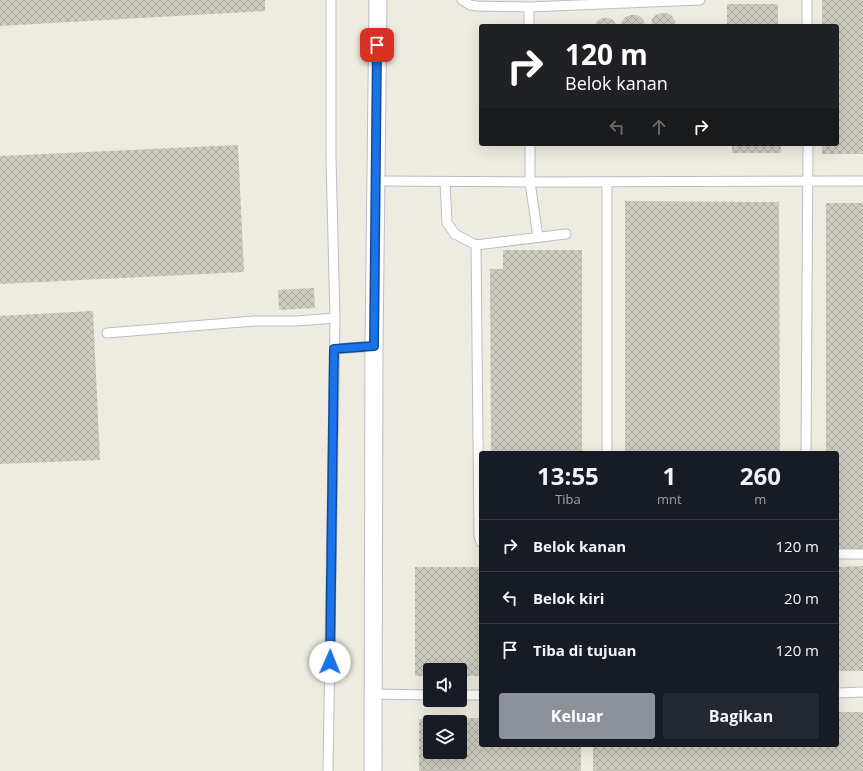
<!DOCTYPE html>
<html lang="id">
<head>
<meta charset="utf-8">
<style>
	:root { --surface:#171b24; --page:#242831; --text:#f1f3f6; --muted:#9ea1a6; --line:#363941; --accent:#8c9099 }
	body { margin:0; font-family:"Open Sans",sans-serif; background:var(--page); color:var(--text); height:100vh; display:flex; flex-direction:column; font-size:15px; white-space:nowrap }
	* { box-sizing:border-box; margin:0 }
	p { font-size:13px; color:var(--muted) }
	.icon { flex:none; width:22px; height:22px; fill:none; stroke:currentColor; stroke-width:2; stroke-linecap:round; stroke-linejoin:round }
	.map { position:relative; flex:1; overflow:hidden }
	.drawer { position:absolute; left:479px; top:451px; width:360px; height:296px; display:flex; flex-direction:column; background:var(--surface); border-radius:4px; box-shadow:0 4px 16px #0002 }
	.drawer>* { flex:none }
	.top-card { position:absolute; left:479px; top:24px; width:360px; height:122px; border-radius:4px; box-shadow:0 4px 16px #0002; background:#202124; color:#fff; overflow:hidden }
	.buttons { position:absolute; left:423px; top:663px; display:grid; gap:8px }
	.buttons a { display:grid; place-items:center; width:44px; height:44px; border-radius:4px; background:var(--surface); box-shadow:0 4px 16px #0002; font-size:20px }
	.pin { position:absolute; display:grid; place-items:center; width:34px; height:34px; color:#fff; margin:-17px; border-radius:8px; box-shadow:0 2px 6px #0006 }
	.me { position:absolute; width:44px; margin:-22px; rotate:1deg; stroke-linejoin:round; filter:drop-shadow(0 0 3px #0008) }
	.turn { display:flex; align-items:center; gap:14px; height:84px; padding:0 20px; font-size:18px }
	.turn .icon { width:52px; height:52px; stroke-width:2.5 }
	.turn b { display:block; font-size:28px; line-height:34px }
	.lanes { display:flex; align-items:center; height:38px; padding:0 20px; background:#0003; justify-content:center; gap:20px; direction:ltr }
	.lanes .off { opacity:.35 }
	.eta { display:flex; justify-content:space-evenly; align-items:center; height:68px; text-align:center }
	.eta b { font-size:24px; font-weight:700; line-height:28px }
	.cta { display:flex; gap:8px; margin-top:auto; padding:8px 20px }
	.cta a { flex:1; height:46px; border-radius:4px; background:var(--accent); color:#fff; font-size:16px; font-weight:700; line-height:46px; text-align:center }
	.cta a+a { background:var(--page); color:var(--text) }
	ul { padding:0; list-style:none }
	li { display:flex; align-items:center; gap:12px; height:52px; padding:0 20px; border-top:1px solid var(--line) }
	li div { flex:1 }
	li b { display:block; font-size:15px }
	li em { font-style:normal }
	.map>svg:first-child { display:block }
	.building { fill:url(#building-cross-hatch); fill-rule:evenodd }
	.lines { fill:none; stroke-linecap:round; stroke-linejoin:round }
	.service-casing { stroke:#bbbdc3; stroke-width:11 }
	.minor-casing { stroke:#bbbdc3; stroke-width:19 }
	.service { stroke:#fff; stroke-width:9 }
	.minor { stroke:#fff; stroke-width:17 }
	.route-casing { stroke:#114b97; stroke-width:10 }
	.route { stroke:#1a73e8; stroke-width:7 }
</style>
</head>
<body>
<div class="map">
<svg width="863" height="771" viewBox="0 0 863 771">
	<defs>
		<pattern id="building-cross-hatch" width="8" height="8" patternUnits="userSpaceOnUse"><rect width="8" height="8" fill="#cecbc1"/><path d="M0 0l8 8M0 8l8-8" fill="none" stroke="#aaa8a0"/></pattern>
	</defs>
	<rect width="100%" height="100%" fill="#eeece0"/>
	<path class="building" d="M 0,0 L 265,0 L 265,11 L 0,26 Z
		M 822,0 L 863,0 L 863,154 L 822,154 L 822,144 L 837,144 L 837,26 L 822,26 Z
		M 727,4 L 778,4 L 778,26 L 727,26 Z
		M 661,13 L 667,13 L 672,16 L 675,21 L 676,26 L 651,26 L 652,19 L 656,15 Z
		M 631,15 L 637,15 L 642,18 L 645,23 L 645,26 L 620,26 L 622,21 L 625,17 Z
		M 603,18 L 609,18 L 614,21 L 617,26 L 594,26 L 598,20 Z
		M 732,144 L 781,144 L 781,153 L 732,153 Z
		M 238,145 L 244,272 L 0,284 L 0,156 Z
		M 625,201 L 779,202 L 780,453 L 625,453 Z
		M 826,203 L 863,203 L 863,550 L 837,550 L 837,453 L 826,453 Z
		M 503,250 L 582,250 L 582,453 L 491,453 L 490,269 L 503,269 Z
		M 314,288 L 315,308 L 279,310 L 278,290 Z
		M 93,311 L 100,460 L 0,464 L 0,316 Z
		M 863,566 L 863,671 L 837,671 L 837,567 Z
		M 415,567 L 481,567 L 481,676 L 460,676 L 460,670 L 430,670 L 430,676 L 415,676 Z
		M 837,712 L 863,712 L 863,771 L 593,771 L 593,745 L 837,745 Z
		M 481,718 L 481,745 L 581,745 L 581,771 L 419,771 L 419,719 ZM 430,722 L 460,722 L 460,752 L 430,752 Z"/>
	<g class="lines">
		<g class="service-casing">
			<path id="service" d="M 462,0 L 470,5 L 477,6 L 529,7 L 700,0
				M 807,0 L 807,26
				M 529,7 L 529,26
				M 530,144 L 530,182 L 538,237
				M 376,181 L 530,182 L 863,181
				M 445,182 L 447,223 L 455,234 L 476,245
				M 107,333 L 254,321 L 297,321 L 335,318
				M 335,349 L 374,346
				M 607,453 L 607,182
				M 806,453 L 808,144
				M 481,542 L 479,536 L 476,245 L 566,234
				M 837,554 L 863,554
				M 837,693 L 863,692
				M 373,694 L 430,695
				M 460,695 L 481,695
				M 328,771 L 335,318 L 331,158 L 331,0"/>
		</g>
		<g class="minor-casing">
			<path id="minor" d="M 373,771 L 374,346 L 378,0"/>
		</g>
		<use href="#service" class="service"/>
		<use href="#minor" class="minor"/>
	</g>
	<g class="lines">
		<g class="route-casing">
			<path id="route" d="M 330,662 L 334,349 L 374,346 L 377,45"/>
		</g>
		<use href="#route" class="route"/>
	</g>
</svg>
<div class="buttons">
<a><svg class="icon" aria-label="sound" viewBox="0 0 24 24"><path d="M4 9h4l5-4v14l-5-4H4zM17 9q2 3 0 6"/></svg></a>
<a><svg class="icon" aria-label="layers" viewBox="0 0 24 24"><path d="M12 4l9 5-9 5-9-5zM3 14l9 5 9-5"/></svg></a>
</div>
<div class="pin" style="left:377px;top:45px;background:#d93025"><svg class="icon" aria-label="arrive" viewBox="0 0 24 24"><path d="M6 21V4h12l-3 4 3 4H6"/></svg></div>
<svg class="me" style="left:330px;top:662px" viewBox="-20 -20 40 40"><circle r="19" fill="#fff"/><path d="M0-13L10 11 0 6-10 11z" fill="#1a73e8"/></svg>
<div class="top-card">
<div class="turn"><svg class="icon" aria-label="right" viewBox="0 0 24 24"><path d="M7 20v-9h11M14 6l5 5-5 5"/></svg><div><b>120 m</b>Belok kanan</div></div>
<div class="lanes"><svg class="icon off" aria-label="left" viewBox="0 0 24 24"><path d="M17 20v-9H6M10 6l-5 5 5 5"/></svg><svg class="icon off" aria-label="ahead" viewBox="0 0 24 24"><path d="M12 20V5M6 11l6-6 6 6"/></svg><svg class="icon" aria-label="right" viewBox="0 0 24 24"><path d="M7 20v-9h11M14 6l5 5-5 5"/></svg></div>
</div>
<section class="drawer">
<div class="eta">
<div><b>13:55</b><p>Tiba</p></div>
<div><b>1</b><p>mnt</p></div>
<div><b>260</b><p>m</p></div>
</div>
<ul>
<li><svg class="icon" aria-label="right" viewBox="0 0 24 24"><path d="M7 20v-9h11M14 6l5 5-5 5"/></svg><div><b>Belok kanan</b></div><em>120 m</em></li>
<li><svg class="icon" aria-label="left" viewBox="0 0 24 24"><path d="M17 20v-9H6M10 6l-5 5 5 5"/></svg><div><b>Belok kiri</b></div><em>20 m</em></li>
<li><svg class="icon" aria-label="arrive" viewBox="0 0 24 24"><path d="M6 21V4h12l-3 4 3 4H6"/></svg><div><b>Tiba di tujuan</b></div><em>120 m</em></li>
</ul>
<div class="cta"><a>Keluar</a><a>Bagikan</a></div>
</section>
</div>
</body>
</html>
